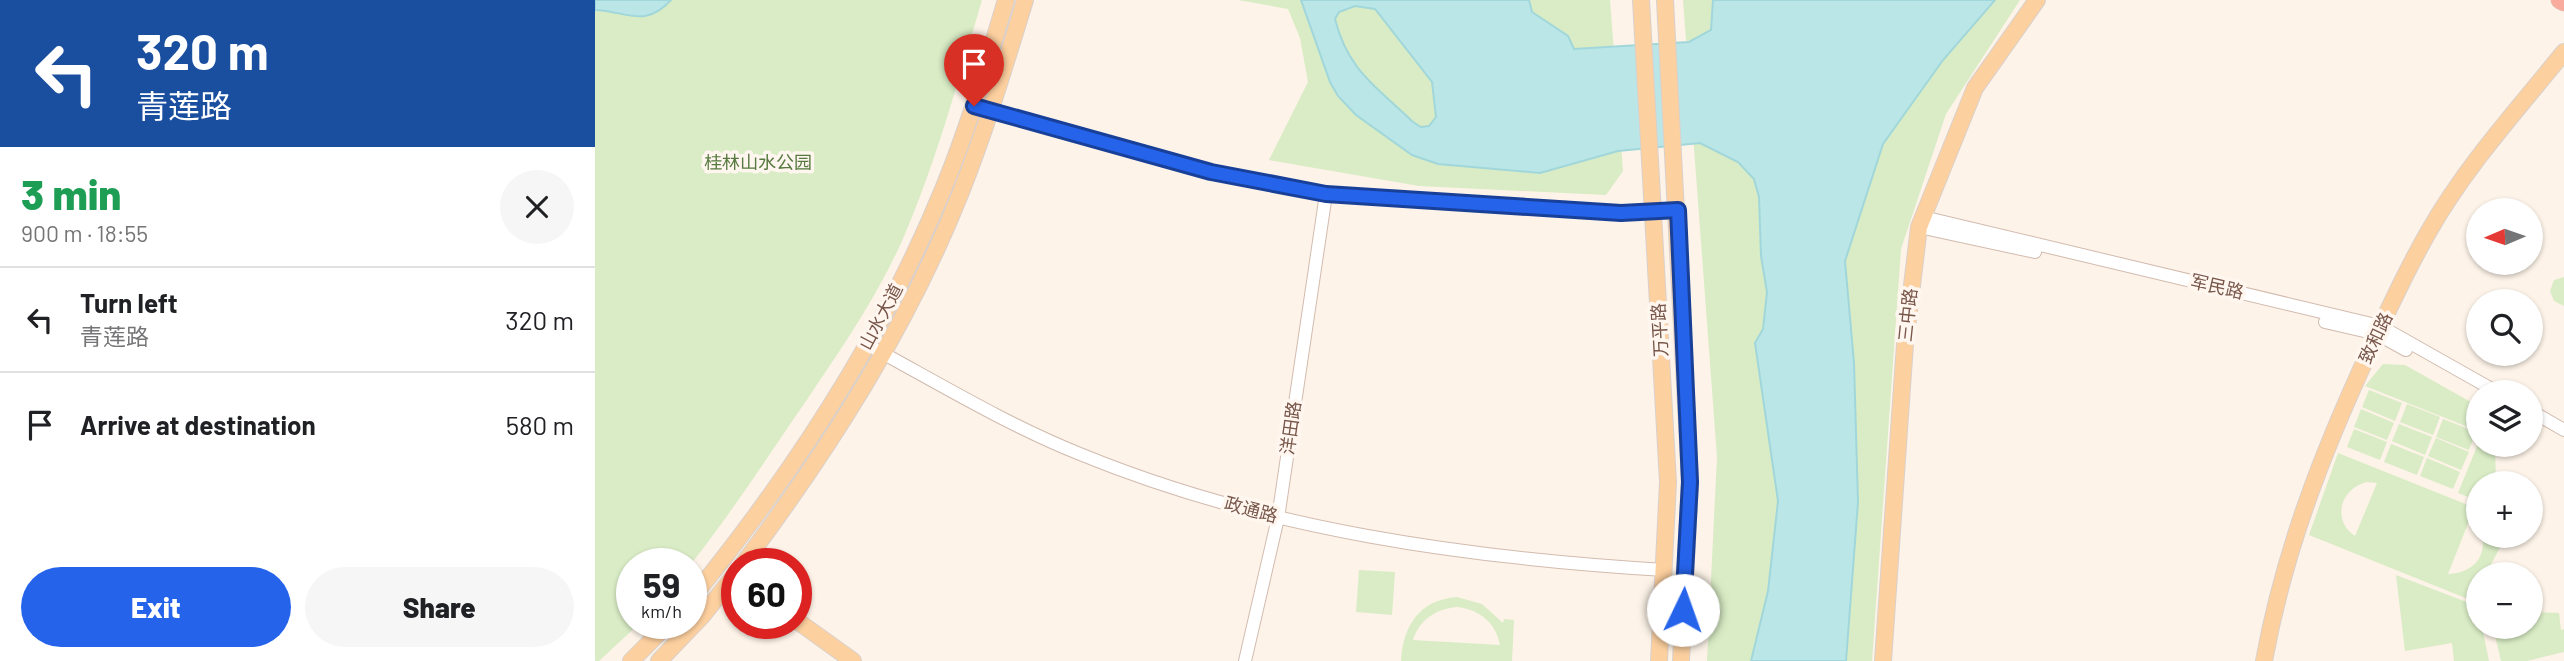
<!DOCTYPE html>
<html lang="en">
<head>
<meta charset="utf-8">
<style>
	:root { --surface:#fff; --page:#f6f6f6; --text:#202124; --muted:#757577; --line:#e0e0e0; --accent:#2563eb }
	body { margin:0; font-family:Barlow,"Noto Sans SC",sans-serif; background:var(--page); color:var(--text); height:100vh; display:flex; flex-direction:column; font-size:26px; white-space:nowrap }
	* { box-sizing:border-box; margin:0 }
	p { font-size:23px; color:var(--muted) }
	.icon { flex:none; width:38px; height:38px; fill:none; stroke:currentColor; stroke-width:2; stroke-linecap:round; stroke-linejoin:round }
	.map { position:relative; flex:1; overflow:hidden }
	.sheet { display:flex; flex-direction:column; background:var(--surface); width:595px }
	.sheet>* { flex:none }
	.top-card { background:#1a4fa0; color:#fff; overflow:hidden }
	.needle { width:46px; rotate:268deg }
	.buttons { position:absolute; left:1871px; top:198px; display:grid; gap:14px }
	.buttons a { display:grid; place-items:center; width:77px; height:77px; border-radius:50%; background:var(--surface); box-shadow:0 2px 5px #0004; font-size:35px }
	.speed { position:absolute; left:21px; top:548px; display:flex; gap:14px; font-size:35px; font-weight:700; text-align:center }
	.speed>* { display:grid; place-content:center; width:91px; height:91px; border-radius:50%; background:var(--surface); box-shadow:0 2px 5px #0004; line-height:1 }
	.speed small { font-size:18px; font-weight:400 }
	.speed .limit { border:10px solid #d22; background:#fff; color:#111 }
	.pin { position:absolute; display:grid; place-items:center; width:60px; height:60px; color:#fff; margin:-72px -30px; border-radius:50% 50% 50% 0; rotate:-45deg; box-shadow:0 0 7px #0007 }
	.pin .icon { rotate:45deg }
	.me { position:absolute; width:77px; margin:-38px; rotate:3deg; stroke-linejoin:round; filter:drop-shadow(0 0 5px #0008) }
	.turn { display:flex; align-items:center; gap:24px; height:147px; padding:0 21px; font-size:32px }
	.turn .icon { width:91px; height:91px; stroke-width:2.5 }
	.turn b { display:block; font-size:49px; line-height:60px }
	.round { display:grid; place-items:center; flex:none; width:74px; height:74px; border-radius:37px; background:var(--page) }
	.summary { display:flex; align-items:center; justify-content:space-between; height:119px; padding:0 21px }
	h1 { font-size:42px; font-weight:800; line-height:52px; color:#1e9e55 }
	.button { display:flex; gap:14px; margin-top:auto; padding:14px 21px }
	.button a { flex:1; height:80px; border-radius:42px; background:var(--accent); color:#fff; font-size:28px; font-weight:800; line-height:80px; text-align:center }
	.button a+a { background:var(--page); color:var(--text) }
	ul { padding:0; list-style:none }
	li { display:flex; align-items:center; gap:21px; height:105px; padding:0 21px; border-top:2px solid var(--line) }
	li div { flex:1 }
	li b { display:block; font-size:26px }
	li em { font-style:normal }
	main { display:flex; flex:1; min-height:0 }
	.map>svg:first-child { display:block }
	.green { fill:#d9ecc5; fill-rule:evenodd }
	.water { fill:#bbe6e8; stroke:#a1d7da; stroke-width:2; fill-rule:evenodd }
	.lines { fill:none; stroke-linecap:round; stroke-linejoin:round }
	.minor-casing { stroke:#d2bbaf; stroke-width:14 }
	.major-casing { stroke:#d9d0cc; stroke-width:18 }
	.highway-casing { stroke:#d9d0cc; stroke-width:19 }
	.minor { stroke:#fff; stroke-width:12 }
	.major { stroke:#fdd09f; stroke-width:16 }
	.highway { stroke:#f9ac9d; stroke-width:18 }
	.route-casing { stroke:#184099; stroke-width:18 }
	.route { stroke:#2563eb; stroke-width:12 }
	.labels { text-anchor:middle; stroke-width:7; stroke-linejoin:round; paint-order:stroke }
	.park-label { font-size:18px; fill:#56793f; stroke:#fff7ef }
	.street-label { font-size:18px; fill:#78564a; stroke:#fff7ef }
</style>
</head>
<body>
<main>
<section class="sheet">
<div class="top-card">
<div class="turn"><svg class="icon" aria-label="left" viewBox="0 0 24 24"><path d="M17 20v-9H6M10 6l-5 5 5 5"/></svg><div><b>320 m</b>青莲路</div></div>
</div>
<div class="summary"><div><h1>3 min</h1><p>900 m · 18:55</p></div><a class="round"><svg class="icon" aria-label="close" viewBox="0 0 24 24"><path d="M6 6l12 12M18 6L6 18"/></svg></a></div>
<ul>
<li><svg class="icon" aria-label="left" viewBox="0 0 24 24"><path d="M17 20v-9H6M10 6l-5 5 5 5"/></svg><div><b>Turn left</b><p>青莲路</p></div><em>320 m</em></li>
<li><svg class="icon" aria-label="arrive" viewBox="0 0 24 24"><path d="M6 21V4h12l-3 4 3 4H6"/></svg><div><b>Arrive at destination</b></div><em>580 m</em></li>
</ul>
<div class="button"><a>Exit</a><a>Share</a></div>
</section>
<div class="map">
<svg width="1969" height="661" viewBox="0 0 1969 661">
	<rect width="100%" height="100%" fill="#fdf3e8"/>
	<path class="green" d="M 0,0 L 387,0 C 363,81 341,163 307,241 C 279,303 238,361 200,417 C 166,467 133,517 96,564 L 37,564 L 37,623 L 45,623 L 4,661 L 0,661 Z
		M 643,0 L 1015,0 L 1028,171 L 1011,195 L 824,186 L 674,160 L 713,82 L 705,38 L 693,9 Z
		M 1088,0 L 1425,0 L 1351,114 L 1306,249 L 1277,661 L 1112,661 L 1122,457 Z
		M 1969,277 L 1969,306 L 1959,301 L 1955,291 L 1959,280 Z
		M 1788,364 L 1810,365 L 1883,406 L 1883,431 L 1770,386 Z
		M 1774,390 L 1807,403 L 1800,421 L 1767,407 Z
		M 1812,404 L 1845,417 L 1838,435 L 1805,422 Z
		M 1766,409 L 1799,423 L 1792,440 L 1759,427 Z
		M 1848,419 L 1881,432 L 1874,450 L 1841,437 Z
		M 1804,424 L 1837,437 L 1830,455 L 1797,441 Z
		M 1759,429 L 1792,442 L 1785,460 L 1752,447 Z
		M 1841,438 L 1874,452 L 1866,470 L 1833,456 Z
		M 1796,444 L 1829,457 L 1822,475 L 1789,462 Z
		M 1883,444 L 1900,445 L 1901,483 L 1883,483 L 1883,501 L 1863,493 Z
		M 1743,453 L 1883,509 L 1883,528 L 1874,521 L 1853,574 C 1875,574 1892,559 1887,536 L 1911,536 L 1891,574 L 1883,574 L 1883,603 L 1714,535 ZM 1772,482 L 1782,483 L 1760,536 C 1736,520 1746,488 1772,482 Z
		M 1832,458 L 1865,472 L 1858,489 L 1825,476 Z
		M 764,570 L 800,572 L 797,615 L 761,612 Z
		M 1801,575 L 1882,606 L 1883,626 L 1887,627 L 1894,661 L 1859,661 L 1857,643 L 1810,651 Z
		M 862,597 L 887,604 L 908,623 L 909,619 L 919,620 L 917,661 L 806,661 C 808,626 824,600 862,597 ZM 863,607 C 885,610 901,623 905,645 L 818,640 C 824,620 842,608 863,607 Z
		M 1936,612 L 1964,613 L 1966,630 L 1969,629 L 1969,652 L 1932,661 L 1906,661 L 1898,627 L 1936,626 Z"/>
	<path class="water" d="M 0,0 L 76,0 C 49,29 32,11 0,10 Z
		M 706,0 L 934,0 L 937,12 L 973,36 L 979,49 L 1094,42 L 1116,30 L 1118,0 L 1400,0 L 1348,60 L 1288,144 L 1250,261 L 1259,363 L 1263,502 L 1251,661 L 1156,661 L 1173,591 L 1183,501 L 1160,343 L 1168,329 L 1172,292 L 1166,256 L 1164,197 L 1159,179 L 1143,162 L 1105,143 L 1023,151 L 945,173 L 843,164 L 817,155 L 761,115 L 743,96 L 735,82 ZM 760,6 L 780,9 L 837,82 L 841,117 L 834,126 L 826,127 L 818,122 C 782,87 753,71 740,19 L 744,12 Z"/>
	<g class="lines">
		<g class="minor-casing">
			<path id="minor" d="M 389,110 L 616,172 L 731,194 L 1026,213 L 1083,210
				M 1328,217 L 1785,326 L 1902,392
				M 1324,227 L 1440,252
				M 1730,322 L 1782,334 L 1811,350
				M 282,350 C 348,386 415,426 485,454 C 670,530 871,558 1070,570
				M 1936,411 L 1969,430
				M 650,661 L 683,518 L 731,194"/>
		</g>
		<g class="major-casing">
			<path id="major" d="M 1046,0 L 1073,482 L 1064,661
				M 1070,0 L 1095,482 L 1086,661
				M 148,564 C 234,449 313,326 366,192 C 391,129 410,65 430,0
				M 96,599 C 198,474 288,337 349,187 C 374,126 392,63 411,0
				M 201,620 L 258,661
				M 36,661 L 74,623
				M 64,661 L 108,615 L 142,572
				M 1288,661 L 1310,344 L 1324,227 L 1380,88 L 1442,0
				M 1669,661 C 1689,551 1728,451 1775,350 C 1793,310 1812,269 1834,231 C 1871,166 1922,110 1969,52"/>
		</g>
		<g class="highway-casing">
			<path id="highway" d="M 1965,0 L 1969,2"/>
		</g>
		<use href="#minor" class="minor"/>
		<use href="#major" class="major"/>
		<use href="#highway" class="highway"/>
	</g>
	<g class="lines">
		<g class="route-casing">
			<path id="route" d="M 379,106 L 616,172 L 731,194 L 1026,213 L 1083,210 L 1095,482 L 1088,610"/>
		</g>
		<use href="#route" class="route"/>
	</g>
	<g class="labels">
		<g class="park-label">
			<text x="163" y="169">桂林山水公园</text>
		</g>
		<g class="street-label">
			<text transform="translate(1622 287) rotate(13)" y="6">军民路</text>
			<text transform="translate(1313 315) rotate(-84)" y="6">三中路</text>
			<text transform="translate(286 317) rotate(-62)" y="6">山水大道</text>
			<text transform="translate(1065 330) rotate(-93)" y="6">万平路</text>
			<text transform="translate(1781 338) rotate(-65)" y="6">致和路</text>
			<text transform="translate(696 428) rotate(-82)" y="6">洋田路</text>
			<text transform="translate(656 510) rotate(15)" y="6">政通路</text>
		</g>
	</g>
</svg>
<div class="buttons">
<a><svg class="needle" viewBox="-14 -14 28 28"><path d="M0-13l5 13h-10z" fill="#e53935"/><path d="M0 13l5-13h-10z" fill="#757577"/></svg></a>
<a><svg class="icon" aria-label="search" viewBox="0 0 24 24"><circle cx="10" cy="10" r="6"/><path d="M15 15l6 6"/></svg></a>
<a><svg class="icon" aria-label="layers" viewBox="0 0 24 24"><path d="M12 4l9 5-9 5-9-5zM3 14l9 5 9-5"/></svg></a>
<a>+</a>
<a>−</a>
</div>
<div class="speed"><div>59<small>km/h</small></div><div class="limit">60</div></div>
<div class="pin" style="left:379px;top:106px;background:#d93025"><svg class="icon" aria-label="arrive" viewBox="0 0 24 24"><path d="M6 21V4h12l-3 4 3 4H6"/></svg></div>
<svg class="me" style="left:1088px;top:610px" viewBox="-20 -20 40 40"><circle r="19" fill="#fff"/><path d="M0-13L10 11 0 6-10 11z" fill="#2563eb"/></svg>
</div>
</main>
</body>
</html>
